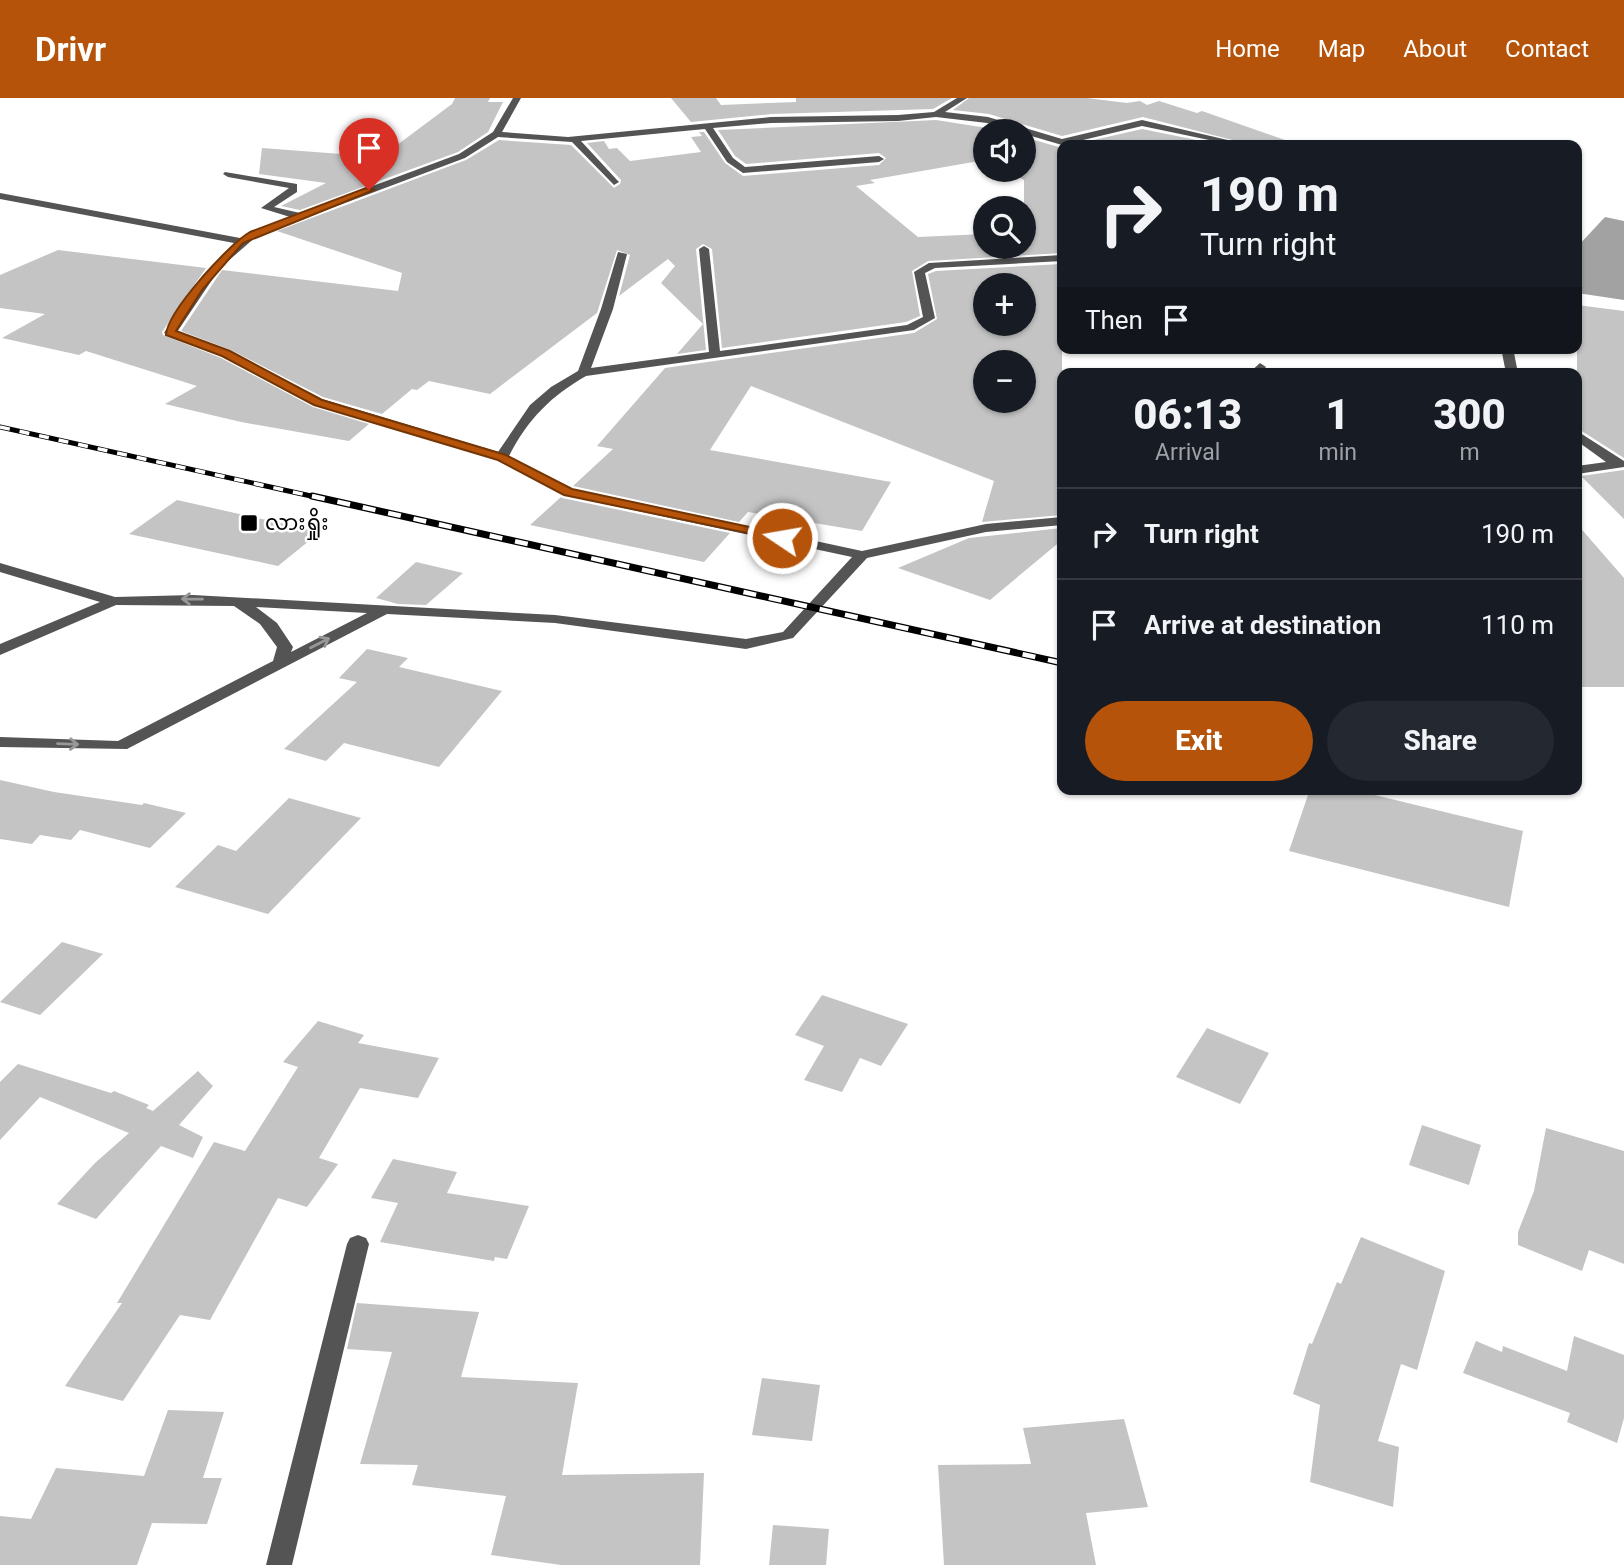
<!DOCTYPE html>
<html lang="en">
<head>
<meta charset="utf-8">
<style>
	:root { --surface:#171b24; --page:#242831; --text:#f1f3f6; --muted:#9ea1a6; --line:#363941; --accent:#b45309 }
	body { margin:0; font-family:Roboto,"Noto Sans Myanmar",sans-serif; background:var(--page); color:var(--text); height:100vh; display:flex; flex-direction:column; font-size:26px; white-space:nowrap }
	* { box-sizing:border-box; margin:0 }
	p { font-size:23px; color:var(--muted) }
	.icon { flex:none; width:38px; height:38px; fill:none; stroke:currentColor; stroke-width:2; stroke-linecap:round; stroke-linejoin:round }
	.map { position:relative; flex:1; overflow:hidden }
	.panel { position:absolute; left:1057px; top:270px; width:525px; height:427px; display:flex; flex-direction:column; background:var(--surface); border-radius:14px; box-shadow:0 2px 5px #0004 }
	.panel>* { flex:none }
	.hud { position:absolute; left:1057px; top:42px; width:525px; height:214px; border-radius:14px; box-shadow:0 2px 5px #0004; background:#171b24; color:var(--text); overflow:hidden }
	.controls { position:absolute; left:973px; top:21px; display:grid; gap:14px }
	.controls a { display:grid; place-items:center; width:63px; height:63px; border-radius:50%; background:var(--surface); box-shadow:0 2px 5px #0004; font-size:35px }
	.pin { position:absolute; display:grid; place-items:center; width:60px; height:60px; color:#fff; margin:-72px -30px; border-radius:50% 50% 50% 0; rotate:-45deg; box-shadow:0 0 7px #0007 }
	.pin .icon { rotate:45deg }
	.me { position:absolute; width:77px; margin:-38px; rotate:282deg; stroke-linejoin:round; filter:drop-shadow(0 0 5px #0008) }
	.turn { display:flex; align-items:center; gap:24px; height:147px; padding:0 28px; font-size:32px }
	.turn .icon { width:91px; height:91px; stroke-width:2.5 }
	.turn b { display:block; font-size:49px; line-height:60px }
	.then { display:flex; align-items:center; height:66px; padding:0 28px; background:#0003; gap:14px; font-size:26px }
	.eta { display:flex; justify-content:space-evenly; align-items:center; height:119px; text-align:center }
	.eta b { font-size:42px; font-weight:800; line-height:49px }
	.primary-button { display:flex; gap:14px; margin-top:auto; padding:14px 28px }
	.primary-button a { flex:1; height:80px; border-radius:42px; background:var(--accent); color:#fff; font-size:28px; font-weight:800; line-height:80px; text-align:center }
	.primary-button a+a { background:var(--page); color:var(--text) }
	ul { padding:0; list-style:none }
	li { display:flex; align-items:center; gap:21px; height:91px; padding:0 28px; border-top:2px solid var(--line) }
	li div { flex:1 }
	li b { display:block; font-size:26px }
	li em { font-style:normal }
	header { display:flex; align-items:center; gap:42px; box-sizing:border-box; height:98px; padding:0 35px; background:var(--accent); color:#fff }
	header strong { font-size:33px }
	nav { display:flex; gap:38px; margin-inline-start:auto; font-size:24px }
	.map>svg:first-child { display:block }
	.water { fill:#a2a2a2 }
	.building { fill:#c4c4c4; fill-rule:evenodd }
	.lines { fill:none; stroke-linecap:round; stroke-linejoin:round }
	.minor { fill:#545454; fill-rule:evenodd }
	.rail-far1-casing { stroke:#000; stroke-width:5 }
	.rail-casing { stroke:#000; stroke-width:7 }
	.rail-far1 { stroke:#fff; stroke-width:3.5; stroke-dasharray:10; stroke-linecap:butt }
	.rail { stroke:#fff; stroke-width:4.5; stroke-dasharray:13; stroke-linecap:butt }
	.oneway { stroke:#989898 }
	.route { fill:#b45309; stroke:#753606; stroke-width:2 }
	.poi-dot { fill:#000; stroke:#fff; stroke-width:2.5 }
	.labels { text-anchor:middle; stroke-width:5; stroke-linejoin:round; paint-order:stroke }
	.far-poi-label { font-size:21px; fill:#000; stroke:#fff; text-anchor:start }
</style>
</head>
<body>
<header>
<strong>Drivr</strong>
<nav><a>Home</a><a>Map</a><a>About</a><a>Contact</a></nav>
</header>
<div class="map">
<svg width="1624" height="1467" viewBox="0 0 1624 1467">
	<rect width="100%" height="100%" fill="#fff"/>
	<path class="water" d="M 1605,119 L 1624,123 L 1624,202 L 1577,195 L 1577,149 Z"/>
	<path class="building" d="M 455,0 L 490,0 L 488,4 L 503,4 L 488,34 L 458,54 L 300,112 L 281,108 L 326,85 L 259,76 L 262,50 L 381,59 L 452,6 Z
		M 671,0 L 716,0 L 721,7 L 796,4 L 796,0 L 952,0 L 933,11 L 771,16 L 691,24 Z
		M 969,0 L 1087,0 L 1127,5 L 1140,3 L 1147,7 L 1159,3 L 1197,15 L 1202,13 L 1285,42 L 1284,47 L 1252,47 L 1143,19 L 1062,38 L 989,16 L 953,12 Z
		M 936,22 L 1006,33 L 985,33 L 985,62 L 870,82 L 875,85 L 856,88 L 918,139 L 985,136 L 985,149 L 1024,149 L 1024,82 L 1004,72 L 1024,72 L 1024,39 L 1062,50 L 1062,155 L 928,163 L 912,173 L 920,218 L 906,224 L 722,250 L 712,151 L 703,146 L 696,151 L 706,252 L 677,256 L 703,226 L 661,185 L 675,168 L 668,161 L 619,198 L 630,157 L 617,152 L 597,215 L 490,296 L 429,283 L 417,292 L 412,291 L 382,316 L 323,299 L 231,252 L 181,233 L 222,172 L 398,193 L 402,175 L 277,133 L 466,62 L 499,42 L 571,47 L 614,90 L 620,86 L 621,82 L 587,45 L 604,43 L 609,51 L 617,50 L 630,63 L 701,54 L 691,39 L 702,38 L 699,34 L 704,34 L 725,65 L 743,78 L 879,67 L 886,60 L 879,55 L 746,66 L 735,58 L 718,32 Z
		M 1142,31 L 1221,47 L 1072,47 Z
		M 58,152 L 206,170 L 162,234 L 163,237 L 221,260 L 313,309 L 369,326 L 349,343 L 241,324 L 165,306 L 197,288 L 86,253 L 79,257 L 2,240 L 45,216 L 0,210 L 0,177 Z
		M 1062,166 L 1062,417 L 982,424 L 994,383 L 751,288 L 710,352 L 891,384 L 862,433 L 748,414 L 739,424 L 573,388 L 613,351 L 597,348 L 665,270 L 914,235 L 937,221 L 928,176 L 936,173 ZM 985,187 L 1024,187 L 1024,226 L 985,226 ZM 985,264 L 1024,264 L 1024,303 L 985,303 Z
		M 1577,207 L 1624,213 L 1624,360 L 1577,330 Z
		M 1624,372 L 1624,421 L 1581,378 Z
		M 561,399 L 562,400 L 730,435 L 704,464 L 530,427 Z
		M 177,402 L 320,434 L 278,468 L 129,436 Z
		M 1577,426 L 1624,480 L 1624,589 L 1577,589 Z
		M 1062,430 L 1062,442 L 990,502 L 898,470 L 969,440 Z
		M 416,464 L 463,475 L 426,507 L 398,506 L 376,500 Z
		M 367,551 L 408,560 L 399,569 L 502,593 L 439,669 L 344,645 L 326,663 L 284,651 L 357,584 L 339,580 Z
		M 0,682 L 54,694 L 142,707 L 144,705 L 186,715 L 150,750 L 80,732 L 71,742 L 40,737 L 32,746 L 0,741 Z
		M 1310,691 L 1350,691 L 1523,733 L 1509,809 L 1289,753 Z
		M 289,700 L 361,720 L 268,816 L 175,789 L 218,747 L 236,753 Z
		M 62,844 L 103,856 L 40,917 L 0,904 Z
		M 822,897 L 908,926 L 881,968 L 860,960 L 842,994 L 804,982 L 824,948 L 795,937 Z
		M 318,923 L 364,937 L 358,945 L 439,960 L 418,1000 L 360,990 L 319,1060 L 338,1066 L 307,1109 L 278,1100 L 210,1222 L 180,1217 L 123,1303 L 65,1288 L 122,1205 L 117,1205 L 214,1044 L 245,1053 L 298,969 L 283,964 Z
		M 1207,930 L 1269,955 L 1240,1006 L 1176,979 Z
		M 18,966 L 111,995 L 114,993 L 149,1007 L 146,1010 L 153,1013 L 198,973 L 213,988 L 179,1027 L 203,1039 L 193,1060 L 161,1048 L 96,1121 L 57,1106 L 95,1065 L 129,1035 L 40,999 L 0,1042 L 0,984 Z
		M 1422,1027 L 1481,1047 L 1469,1087 L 1409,1067 Z
		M 1546,1030 L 1624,1053 L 1624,1166 L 1589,1152 L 1582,1173 L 1518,1147 L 1518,1134 L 1534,1093 Z
		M 393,1061 L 457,1074 L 447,1095 L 529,1108 L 507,1161 L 495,1159 L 494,1163 L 380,1144 L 398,1105 L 371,1100 Z
		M 1361,1139 L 1445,1173 L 1417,1272 L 1401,1266 L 1378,1343 L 1399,1349 L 1393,1409 L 1310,1384 L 1320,1307 L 1293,1296 L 1309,1245 L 1312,1246 L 1337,1184 L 1341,1186 Z
		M 357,1205 L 479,1214 L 461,1279 L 578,1285 L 562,1377 L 704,1375 L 700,1467 L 561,1467 L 491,1457 L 506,1398 L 412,1387 L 418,1367 L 360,1366 L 392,1254 L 347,1251 Z
		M 1574,1238 L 1624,1257 L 1624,1320 L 1617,1345 L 1567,1324 L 1570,1315 L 1463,1275 L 1476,1243 L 1502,1254 L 1503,1248 L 1567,1273 Z
		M 762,1280 L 820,1287 L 812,1343 L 752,1337 Z
		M 168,1312 L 224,1314 L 203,1380 L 222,1380 L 207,1426 L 152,1425 L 137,1467 L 0,1467 L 0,1418 L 31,1421 L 56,1370 L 144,1378 Z
		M 1124,1321 L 1148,1409 L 1086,1415 L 1096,1467 L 944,1467 L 938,1367 L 1031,1366 L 1023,1330 Z
		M 773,1427 L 829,1431 L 826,1467 L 769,1467 Z"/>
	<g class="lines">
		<path class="minor" d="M 513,0 L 521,0 L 502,34 L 568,39 L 771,19 L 898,17 L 934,14 L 957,0 L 967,0 L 945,14 L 988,19 L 1062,41 L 1142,22 L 1249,47 L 1233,47 L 1142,28 L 1062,47 L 987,25 L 936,19 L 898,23 L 771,25 L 713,30 L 733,60 L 745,69 L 879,58 L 884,61 L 879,64 L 743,75 L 727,64 L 705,31 L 581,43 L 617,82 L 619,84 L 614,87 L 572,44 L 498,39 L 465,60 L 257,138 L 220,170 L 177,234 L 230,254 L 322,301 L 498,354 L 530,307 L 551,289 L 578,273 L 601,211 L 618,154 L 627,156 L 613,211 L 591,270 L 709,254 L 699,151 L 704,148 L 709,151 L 720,253 L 907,227 L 923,219 L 914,174 L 929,165 L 1062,157 L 1062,163 L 935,170 L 925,175 L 935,220 L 914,232 L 586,278 C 551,298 528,321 509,358 L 572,391 L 862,453 L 986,426 L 1062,419 L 1062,427 L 986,434 L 867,460 L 793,540 L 746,551 L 555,525 L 387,516 L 127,651 L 0,649 L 0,639 L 118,643 L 273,563 L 277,549 L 260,526 L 234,508 L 116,507 L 0,557 L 0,546 L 100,504 L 0,474 L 0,465 L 115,499 L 193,497 L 555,517 L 746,541 L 783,534 L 852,459 L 563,397 L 497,362 L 314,307 L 222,258 L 164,235 L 202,178 L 234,145 L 0,101 L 0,95 L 240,140 L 290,119 L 261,110 L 289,90 L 228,79 L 223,76 L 225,74 L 297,86 L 297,94 L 274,109 L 300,115 L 459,56 L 493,34 ZM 256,509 L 367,515 L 291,554 L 293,549 L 277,525 Z
			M 1501,250 L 1513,250 L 1518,275 L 1506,275 Z
			M 1260,265 L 1266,269 L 1261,275 L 1249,275 Z
			M 1577,333 L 1624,363 L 1624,369 L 1577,376 L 1577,368 L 1606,364 L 1577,343 Z
			M 358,1137 L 366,1140 L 369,1146 L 292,1467 L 266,1467 L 347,1146 L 350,1140 Z"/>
		<g class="rail-far1-casing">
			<path id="rail-far1" d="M 0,329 L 320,400"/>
		</g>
		<g class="rail-casing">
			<path id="rail" d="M 312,398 L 1062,565"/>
		</g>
		<use href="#rail-far1" class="rail-far1"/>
		<use href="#rail" class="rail"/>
	</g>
	<defs><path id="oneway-shaft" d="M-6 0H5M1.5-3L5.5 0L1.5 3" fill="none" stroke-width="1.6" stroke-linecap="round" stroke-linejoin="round" transform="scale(1.75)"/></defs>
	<g class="oneway">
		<use href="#oneway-shaft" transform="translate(192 501) rotate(-179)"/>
		<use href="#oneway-shaft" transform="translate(320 545) rotate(-27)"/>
		<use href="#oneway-shaft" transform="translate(68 646) rotate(2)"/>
	</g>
	<path class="route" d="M 366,90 L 374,92 L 243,145 L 202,192 L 176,233 L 230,253 L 322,302 L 506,357 L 572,391 L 782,436 L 788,440 L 786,443 L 564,397 L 498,362 L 314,307 L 222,258 L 166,237 C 167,214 229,146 250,134 Z"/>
	<rect class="poi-dot" x="240" y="416" width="18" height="18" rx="3.5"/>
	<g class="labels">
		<g class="far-poi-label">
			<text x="265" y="432">လားရှိုး</text>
		</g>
	</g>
</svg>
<div class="controls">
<a><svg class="icon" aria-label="sound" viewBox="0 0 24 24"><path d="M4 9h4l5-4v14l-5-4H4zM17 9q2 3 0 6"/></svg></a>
<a><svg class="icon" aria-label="search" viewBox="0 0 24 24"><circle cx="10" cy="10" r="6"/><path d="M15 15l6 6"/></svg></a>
<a>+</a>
<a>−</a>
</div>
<div class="pin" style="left:369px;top:92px;background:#d93025"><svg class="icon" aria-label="arrive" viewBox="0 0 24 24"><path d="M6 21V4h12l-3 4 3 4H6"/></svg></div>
<svg class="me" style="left:782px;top:440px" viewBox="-20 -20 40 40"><circle r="17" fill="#b45309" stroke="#fff" stroke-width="3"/><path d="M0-11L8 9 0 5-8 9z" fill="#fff"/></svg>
<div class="hud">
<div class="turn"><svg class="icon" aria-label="right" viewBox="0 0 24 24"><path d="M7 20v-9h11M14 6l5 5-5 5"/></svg><div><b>190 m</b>Turn right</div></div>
<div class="then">Then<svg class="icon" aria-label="arrive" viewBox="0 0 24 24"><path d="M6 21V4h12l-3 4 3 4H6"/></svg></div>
</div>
<section class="panel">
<div class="eta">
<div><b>06:13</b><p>Arrival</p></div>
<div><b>1</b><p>min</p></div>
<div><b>300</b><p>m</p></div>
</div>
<ul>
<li><svg class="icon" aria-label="right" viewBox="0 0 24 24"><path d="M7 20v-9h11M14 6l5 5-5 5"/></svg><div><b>Turn right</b></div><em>190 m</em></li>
<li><svg class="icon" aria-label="arrive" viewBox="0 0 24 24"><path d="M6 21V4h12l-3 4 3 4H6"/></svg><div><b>Arrive at destination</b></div><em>110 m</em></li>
</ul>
<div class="primary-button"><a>Exit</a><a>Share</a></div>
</section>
</div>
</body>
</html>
